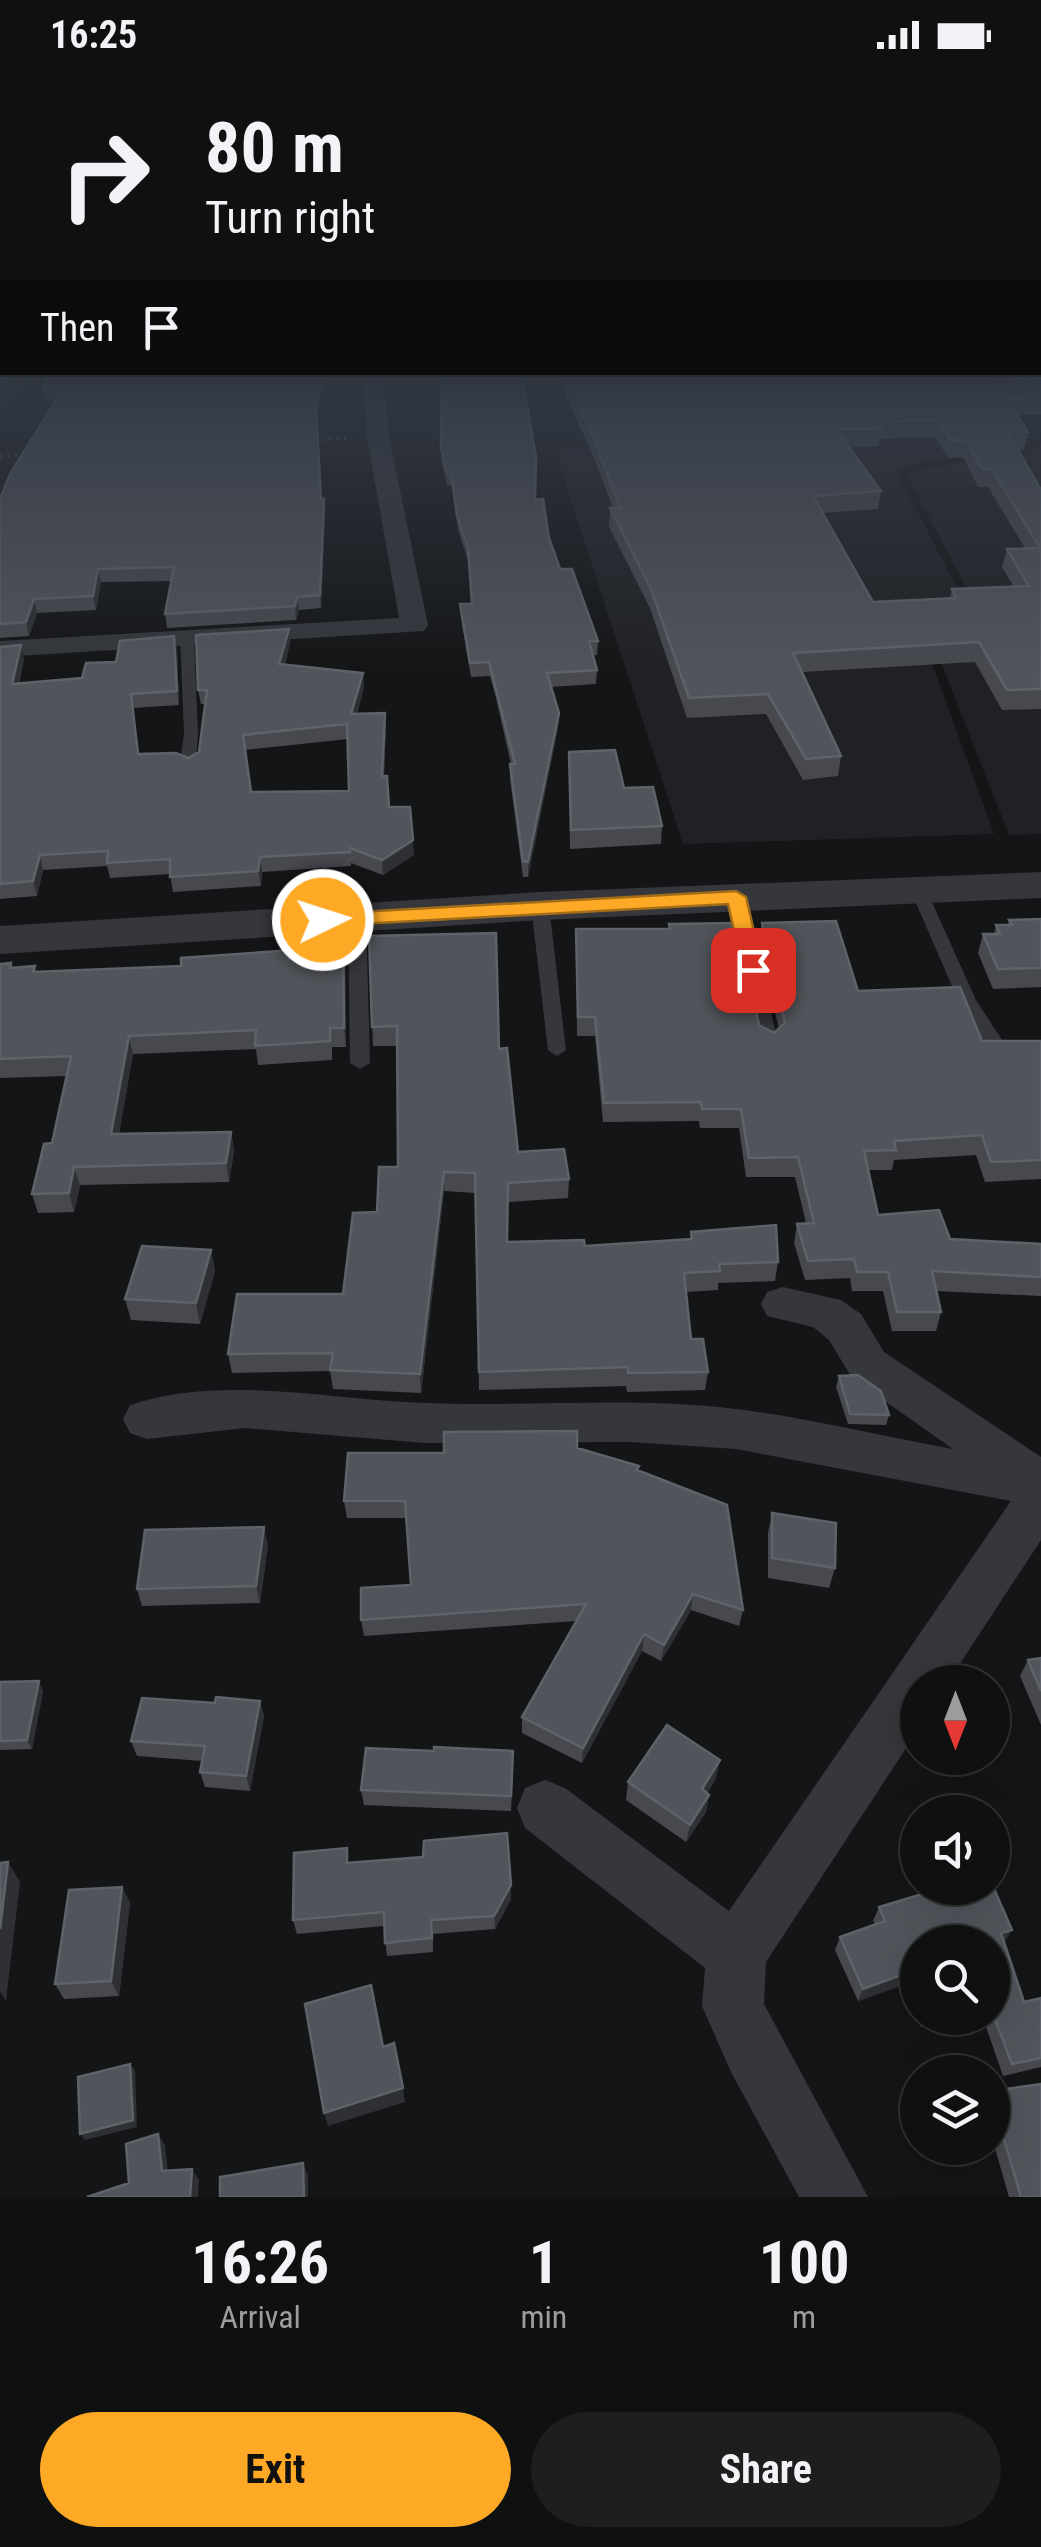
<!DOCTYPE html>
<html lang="en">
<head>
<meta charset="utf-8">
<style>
	:root { --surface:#0f1010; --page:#1d1e1e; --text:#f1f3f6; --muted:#9b9d9f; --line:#2f3030; --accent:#fda926 }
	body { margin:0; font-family:"Roboto Condensed",sans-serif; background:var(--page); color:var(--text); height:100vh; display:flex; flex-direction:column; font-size:38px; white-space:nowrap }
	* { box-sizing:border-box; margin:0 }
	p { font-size:32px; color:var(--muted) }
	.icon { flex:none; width:55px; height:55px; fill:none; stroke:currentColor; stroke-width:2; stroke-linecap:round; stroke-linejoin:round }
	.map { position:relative; height:2127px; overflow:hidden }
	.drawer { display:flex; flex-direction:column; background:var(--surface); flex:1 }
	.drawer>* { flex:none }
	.guide { position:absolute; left:0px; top:0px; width:1042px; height:305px; box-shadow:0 10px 40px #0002,0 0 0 2px var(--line); background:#0f1010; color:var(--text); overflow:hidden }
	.needle { width:65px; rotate:180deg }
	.controls { position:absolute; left:900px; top:1595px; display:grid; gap:20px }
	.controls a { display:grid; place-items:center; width:110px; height:110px; border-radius:50%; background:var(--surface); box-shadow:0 10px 40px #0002,0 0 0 2px var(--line); font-size:50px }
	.pin { position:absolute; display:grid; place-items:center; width:85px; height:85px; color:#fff; margin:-42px; border-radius:20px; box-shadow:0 5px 15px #0006 }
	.me { position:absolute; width:110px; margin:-55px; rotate:86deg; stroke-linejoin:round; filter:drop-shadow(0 0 8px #0008) }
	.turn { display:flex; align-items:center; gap:35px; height:210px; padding:0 40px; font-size:45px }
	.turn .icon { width:130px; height:130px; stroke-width:2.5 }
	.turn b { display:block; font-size:70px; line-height:85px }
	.then { display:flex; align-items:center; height:95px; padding:0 40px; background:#0003; gap:20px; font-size:38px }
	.eta { display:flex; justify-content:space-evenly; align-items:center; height:170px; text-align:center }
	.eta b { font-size:60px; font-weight:700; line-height:70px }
	.primary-button { display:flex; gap:20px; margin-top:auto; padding:20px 40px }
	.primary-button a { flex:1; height:115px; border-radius:60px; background:var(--accent); color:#111; font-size:40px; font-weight:700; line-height:115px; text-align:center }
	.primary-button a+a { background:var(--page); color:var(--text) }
	.status { display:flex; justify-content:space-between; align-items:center; height:70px; padding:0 50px; background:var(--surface); direction:ltr }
	.status svg { height:28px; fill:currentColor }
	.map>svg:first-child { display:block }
	.built { fill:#202124 }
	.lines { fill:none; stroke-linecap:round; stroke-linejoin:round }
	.path { stroke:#3b3e43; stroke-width:4; stroke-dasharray:2.5 5; stroke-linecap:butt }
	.service { fill:#35373c; fill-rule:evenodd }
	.minor { fill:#35373c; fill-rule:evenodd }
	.tertiary { fill:#35373c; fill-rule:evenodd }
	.wall { fill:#47494f; fill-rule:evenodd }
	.shaded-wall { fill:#2e3033 }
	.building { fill:#51545a; stroke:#5e6269; stroke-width:2.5; fill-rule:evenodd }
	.route { fill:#fda926; stroke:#a46e19; stroke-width:2.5 }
</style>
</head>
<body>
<div class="status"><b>16:25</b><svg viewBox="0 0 49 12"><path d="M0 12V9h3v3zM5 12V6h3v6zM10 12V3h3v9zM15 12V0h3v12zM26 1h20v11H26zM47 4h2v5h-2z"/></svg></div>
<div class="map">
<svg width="1041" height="2127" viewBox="0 0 1041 2127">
	<rect width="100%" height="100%" fill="#141516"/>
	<path class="built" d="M 1038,365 L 1017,379 L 915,394 L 896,401 L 962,527 L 918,528 L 911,535 L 994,764 L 683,774 L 560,397 L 561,379 Z
		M 1041,373 L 1041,764 L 1009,765 L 918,535 L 974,532 L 907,405 L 924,398 L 1030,384 Z"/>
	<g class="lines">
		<path class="path" d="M 314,370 L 352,368
			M 0,386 L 27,385"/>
		<path class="service" d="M 187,564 L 194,568 L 198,663 L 196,694 L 188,699 L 180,694 L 184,663 L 180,568 Z
			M 918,814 L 926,819 L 976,930 L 1002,970 L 1000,974 L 986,974 L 958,930 L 910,819 Z
			M 736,822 L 745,827 L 778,973 L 769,979 L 760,973 L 727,827 Z
			M 540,831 L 549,836 L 566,980 L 557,986 L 548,980 L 531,836 Z
			M 357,842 L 366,847 L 370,993 L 360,999 L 350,993 L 348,847 Z"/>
		<path class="minor" d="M 0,304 L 11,304 L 0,312 Z
			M 363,304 L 383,304 L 389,367 L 428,555 L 424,561 L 0,587 L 0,571 L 399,548 L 367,367 Z
			M 783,1217 L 841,1230 L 861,1244 L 884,1282 L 1041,1387 L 1041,1470 L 948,1612 L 918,1612 L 918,1660 L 766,1892 L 764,1934 L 868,2127 L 799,2127 L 731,2002 L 702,1936 L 705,1898 L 525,1758 L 517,1738 L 525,1718 L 545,1710 L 565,1718 L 729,1841 L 1011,1431 L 736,1379 L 631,1372 L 425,1373 L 245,1358 L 147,1369 L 130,1363 L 123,1349 L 130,1335 C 221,1304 331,1330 425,1333 C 528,1337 633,1326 736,1339 C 808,1348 881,1366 953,1379 L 852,1308 L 829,1270 L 813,1257 L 767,1246 L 761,1234 L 767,1222 Z"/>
		<path class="tertiary" d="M 1041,802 L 1041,828 L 540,850 L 0,884 L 0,856 L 540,822 Z"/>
	</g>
	<path class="wall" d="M 48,304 L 317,350 L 321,429 L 325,442 L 321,538 L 299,540 L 296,550 L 167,558 L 165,544 L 171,511 L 101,512 L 96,540 L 37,543 L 29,566 L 0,568 L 0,429 L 56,331 L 45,332 L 42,320 Z
		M 441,304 L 535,430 L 560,499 L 598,571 L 597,585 L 593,585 L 597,600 L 596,614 L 551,617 L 559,643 L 558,658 L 528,807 L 523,807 L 510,709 L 510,694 L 511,694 L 496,628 L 490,606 L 471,607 L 461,548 L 460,534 L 472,534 L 468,491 L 458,459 L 452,415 L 447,415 L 441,390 Z
		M 556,304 L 1041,304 L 1041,345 L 1017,345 L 1028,362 L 1024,380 L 1018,380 L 1041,420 L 1041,639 L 1002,640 L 975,592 L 802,602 L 841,686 L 838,706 L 803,710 L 766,644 L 687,648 L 650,538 L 609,457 L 610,438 L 613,438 L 594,388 ZM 935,367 L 948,388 L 963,387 L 978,417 L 988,417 L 1025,478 L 1007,479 L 1002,497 L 1014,517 L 952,519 L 950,528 L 873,532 L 822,443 L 878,439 L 881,421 L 848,377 L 879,376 L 880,369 Z
		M 289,559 L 290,573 L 285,594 L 364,617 L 357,644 L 386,657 L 384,706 L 389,737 L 414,785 L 383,805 L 351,793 L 351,796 L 262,802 L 261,816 L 173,822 L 170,804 L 110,808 L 107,796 L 43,800 L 37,826 L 0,829 L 0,577 L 24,589 L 19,614 L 82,608 L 174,566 L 177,580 L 179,635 L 133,638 L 139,684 L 188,688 L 199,682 L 205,634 L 201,634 L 198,620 ZM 348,669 L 349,721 L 251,722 L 245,680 Z
		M 569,682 L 624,718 L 662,756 L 661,774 L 570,779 Z
		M 1041,849 L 1041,917 L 993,919 L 978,883 L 983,864 L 994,864 L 996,855 L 1008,855 L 1009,850 Z
		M 762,853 L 858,921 L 982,971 L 1041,971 L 1041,1109 L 985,1112 L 976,1085 L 894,1090 L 892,1100 L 868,1100 L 878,1145 L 950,1169 L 1041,1174 L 1041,1226 L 937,1221 L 941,1242 L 936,1261 L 892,1261 L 883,1221 L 852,1221 L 850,1208 L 805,1210 L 794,1173 L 797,1154 L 806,1153 L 795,1107 L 746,1107 L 739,1058 L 700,1058 L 699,1051 L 603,1052 L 595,966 L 577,966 L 576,859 L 669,859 L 669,854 L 759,955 L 774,963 L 779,959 L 759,872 Z
		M 369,866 L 499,979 L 518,1082 L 569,1109 L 568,1128 L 508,1132 L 508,1172 L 585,1176 L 690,1169 L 691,1162 L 778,1192 L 775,1211 L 718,1213 L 718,1220 L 686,1222 L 691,1269 L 708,1302 L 705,1320 L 627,1322 L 626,1316 L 479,1320 L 475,1123 L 444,1121 L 421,1323 L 333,1319 L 330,1301 L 232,1303 L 228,1284 L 343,1224 L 398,1097 L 397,976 L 373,976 Z
		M 345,871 L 346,977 L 332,977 L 332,990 L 258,995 L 256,979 L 133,984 L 119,1063 L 231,1062 L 234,1081 L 229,1112 L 80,1115 L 74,1142 L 38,1143 L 32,1124 L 52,1073 L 66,1006 L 0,1008 L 0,894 L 11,893 L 13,898 L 35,896 L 36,902 L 181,896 Z
		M 211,1180 L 215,1201 L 200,1254 L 131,1250 L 125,1229 Z
		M 839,1306 L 889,1345 L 886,1355 L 848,1354 L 836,1317 Z
		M 577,1378 L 638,1401 L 743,1540 L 739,1556 L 691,1540 L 661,1591 L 642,1581 L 582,1693 L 522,1663 L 522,1647 L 576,1551 L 364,1566 L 361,1550 L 411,1515 L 407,1448 L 347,1448 L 344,1431 L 444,1383 Z
		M 772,1443 L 835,1498 L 829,1518 L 768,1508 L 768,1463 Z
		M 268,1475 L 260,1533 L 142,1536 L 137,1519 Z
		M 1041,1588 L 1041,1655 L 1020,1606 L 1028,1590 Z
		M 0,1612 L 43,1621 L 32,1679 L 0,1680 Z
		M 260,1631 L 264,1646 L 250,1721 L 205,1717 L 200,1702 L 202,1691 L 137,1686 L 131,1671 L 215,1633 Z
		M 434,1681 L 513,1697 L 511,1741 L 364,1735 L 361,1720 Z
		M 716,1708 L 707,1723 L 709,1725 L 706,1742 L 686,1772 L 626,1730 L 628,1712 Z
		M 350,1793 L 511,1829 L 495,1859 L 433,1864 L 433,1882 L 387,1886 L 384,1856 L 297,1864 L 293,1850 Z
		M 122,1817 L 130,1833 L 119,1926 L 64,1929 L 55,1914 Z
		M 936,1818 L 992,1818 L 1004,1872 L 1024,1932 L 1041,1928 L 1041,1997 L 1003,2006 L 983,1948 L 921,1957 L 919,1948 L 992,1948 L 992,1872 L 918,1872 L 918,1944 L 908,1913 L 858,1931 L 835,1880 L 840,1867 L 875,1854 L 873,1851 L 879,1837 L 937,1819 Z
		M 992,2021 L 1041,2127 L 1009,2127 L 992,2068 Z"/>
	<path class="shaded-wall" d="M 322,304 L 325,304 L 317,350 L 316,338 Z
		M 324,429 L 325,442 L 321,538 L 320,525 Z
		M 98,499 L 101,512 L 96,540 L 93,526 Z
		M 297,527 L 299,540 L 296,550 L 295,536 Z
		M 34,529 L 37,543 L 29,566 L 26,552 Z
		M 289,559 L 290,573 L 281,608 L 279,594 Z
		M 174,566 L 177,580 L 179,635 L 177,621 Z
		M 21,575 L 24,589 L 16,629 L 12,614 Z
		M 363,603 L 364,617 L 353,659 L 351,644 Z
		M 385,643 L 386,657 L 383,721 L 382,706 Z
		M 559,643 L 558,658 L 528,807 L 528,792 Z
		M 413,770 L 414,785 L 383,805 L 382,790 Z
		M 40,785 L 43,800 L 37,826 L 33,811 Z
		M 260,787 L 262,802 L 261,816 L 258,801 Z
		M 343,853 L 345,871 L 346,977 L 344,958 Z
		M 129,966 L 133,984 L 116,1082 L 111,1064 Z
		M 231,1062 L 234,1081 L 229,1112 L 226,1093 Z
		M 74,1097 L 80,1115 L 74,1142 L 69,1123 Z
		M 444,1102 L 444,1121 L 421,1323 L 420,1304 Z
		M 211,1180 L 215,1201 L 200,1254 L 196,1233 Z
		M 264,1457 L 268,1475 L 260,1533 L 256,1516 Z
		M 693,1524 L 691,1540 L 661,1591 L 664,1575 Z
		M 644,1564 L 642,1581 L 582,1693 L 583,1678 Z
		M 39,1611 L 43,1621 L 32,1679 L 27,1670 Z
		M 260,1631 L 264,1646 L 250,1721 L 246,1706 Z
		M 720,1690 L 716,1708 L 698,1736 L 702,1719 Z
		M 709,1725 L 706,1742 L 686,1772 L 690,1755 Z
		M 8,1792 L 20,1812 L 6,1931 L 0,1922 L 0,1859 Z
		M 511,1815 L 511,1829 L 495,1859 L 494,1846 Z
		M 122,1817 L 130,1833 L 119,1926 L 111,1911 Z
		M 1012,1860 L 1004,1873 L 1001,1863 Z
		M 915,1900 L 908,1913 L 858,1931 L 863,1919 Z
		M 130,1994 L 135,2001 L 137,2057 L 85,2070 L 80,2064 Z
		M 403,2018 L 405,2032 L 328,2056 L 324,2043 Z
		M 158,2064 L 165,2075 L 169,2112 L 162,2101 Z
		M 303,2093 L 308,2105 L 308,2127 L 304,2127 Z
		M 192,2099 L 199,2110 L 198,2127 L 190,2127 Z"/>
	<path class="building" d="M 48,304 L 322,304 L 316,338 L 321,429 L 324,429 L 320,525 L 297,527 L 295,536 L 165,544 L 174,497 L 98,499 L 93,526 L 34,529 L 26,552 L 0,554 L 0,429 L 10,404 L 63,319 L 42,320 Z
		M 441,304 L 522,304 L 536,387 L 535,430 L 543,429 L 549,468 L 560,499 L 572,499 L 598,571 L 589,571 L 597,600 L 547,603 L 559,643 L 528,792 L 523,791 L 510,694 L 515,694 L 489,592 L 470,593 L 460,534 L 472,534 L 468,477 L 457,446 L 451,402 L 447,402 L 441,378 Z
		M 564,304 L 1041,304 L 1041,328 L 1007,329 L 1028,362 L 1008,362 L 1041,420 L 1041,619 L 1007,620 L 979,572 L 793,583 L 841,686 L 806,689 L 768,624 L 689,628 L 651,519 L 610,438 L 620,438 L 595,371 ZM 938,350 L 951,370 L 966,370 L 982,399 L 992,399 L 1040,478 L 1007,479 L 1029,516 L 952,519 L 956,528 L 873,532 L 813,426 L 881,421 L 836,359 L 881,359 L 878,352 Z
		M 289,559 L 279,594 L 363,603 L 351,644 L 385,643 L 382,706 L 387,706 L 389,737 L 410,737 L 413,770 L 382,790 L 350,778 L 350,782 L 260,787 L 258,801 L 170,807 L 170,789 L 107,793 L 108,781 L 40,785 L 33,811 L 0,814 L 0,577 L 21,575 L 12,614 L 82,608 L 86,593 L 116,592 L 120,571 L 174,566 L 177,621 L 131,624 L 138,684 L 176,683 L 188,688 L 199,682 L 207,620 L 198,620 L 196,565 ZM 347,654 L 349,721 L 251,722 L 243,665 Z
		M 615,680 L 624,718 L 653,717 L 662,756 L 571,760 L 569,682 Z
		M 1041,849 L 1041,898 L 998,899 L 983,864 L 1000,864 L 996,855 L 1012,855 L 1009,850 Z
		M 836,851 L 858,921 L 960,917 L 982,971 L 1041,971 L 1041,1090 L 991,1092 L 982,1065 L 894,1071 L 896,1080 L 864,1081 L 878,1145 L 939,1140 L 950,1169 L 1041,1174 L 1041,1207 L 932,1201 L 941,1242 L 897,1242 L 888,1202 L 857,1202 L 854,1189 L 808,1191 L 797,1154 L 814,1153 L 798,1087 L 749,1088 L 741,1039 L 702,1039 L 701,1032 L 604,1033 L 595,947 L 578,947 L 576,859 L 670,859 L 669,854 L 736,853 L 759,955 L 774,963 L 785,953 L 762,853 Z
		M 343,853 L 344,958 L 330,958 L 330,971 L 255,976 L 256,960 L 129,966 L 111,1064 L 231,1062 L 226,1093 L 74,1097 L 69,1123 L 32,1124 L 44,1074 L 52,1073 L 71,986 L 0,989 L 0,894 L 11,893 L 10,898 L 35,896 L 33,902 L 181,896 L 181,888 L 294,880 L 298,854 Z
		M 496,863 L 499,979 L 507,978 L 518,1082 L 564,1079 L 569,1109 L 508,1113 L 507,1172 L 584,1170 L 585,1176 L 692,1169 L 691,1162 L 776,1155 L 778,1192 L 719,1194 L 720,1201 L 684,1203 L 691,1269 L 703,1269 L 708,1302 L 628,1303 L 628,1297 L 479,1302 L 475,1103 L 444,1102 L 420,1304 L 330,1300 L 333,1283 L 228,1284 L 237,1224 L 343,1224 L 353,1143 L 377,1142 L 379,1097 L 398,1097 L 397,956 L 372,957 L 369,866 Z
		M 142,1176 L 211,1180 L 196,1233 L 125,1229 Z
		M 858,1305 L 881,1321 L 889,1345 L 850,1344 L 839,1306 Z
		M 577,1361 L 577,1378 L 639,1396 L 637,1400 L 727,1435 L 743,1540 L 693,1524 L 664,1575 L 644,1564 L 583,1678 L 522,1647 L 586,1534 L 361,1550 L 361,1518 L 411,1515 L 405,1431 L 344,1431 L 348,1383 L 444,1383 L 444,1362 Z
		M 772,1443 L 836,1453 L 835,1498 L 772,1488 Z
		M 264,1457 L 256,1516 L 137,1519 L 145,1460 Z
		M 1041,1588 L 1041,1621 L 1028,1590 Z
		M 39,1611 L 27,1670 L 0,1671 L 0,1612 Z
		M 216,1627 L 260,1631 L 246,1706 L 200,1702 L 205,1676 L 131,1671 L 142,1628 L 215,1633 Z
		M 667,1655 L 720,1690 L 702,1719 L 709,1725 L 690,1755 L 628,1712 Z
		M 434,1677 L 513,1681 L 511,1726 L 361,1720 L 366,1678 L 434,1681 Z
		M 507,1763 L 511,1815 L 494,1846 L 431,1850 L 432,1868 L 385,1873 L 384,1842 L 293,1850 L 294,1783 L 347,1778 L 347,1793 L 423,1787 L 424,1771 Z
		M 8,1792 L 0,1859 L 0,1793 Z
		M 992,1814 L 1012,1860 L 1001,1863 L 1024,1932 L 1041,1928 L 1041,1988 L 1012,1994 L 992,1941 L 992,1872 L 918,1872 L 918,1909 L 915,1900 L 863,1919 L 840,1867 L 885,1851 L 879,1837 L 942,1818 L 992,1818 Z
		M 122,1817 L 111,1911 L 55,1914 L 69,1820 Z
		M 371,1915 L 383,1977 L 394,1973 L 403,2018 L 324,2043 L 305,1934 Z
		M 130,1994 L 133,2050 L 80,2064 L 78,2007 Z
		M 1041,2014 L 1041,2127 L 1021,2127 L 992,2028 L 992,2021 Z
		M 158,2064 L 162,2101 L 192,2099 L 190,2127 L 87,2127 L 129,2113 L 126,2074 Z
		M 303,2093 L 304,2127 L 220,2127 L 220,2107 Z"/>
	<linearGradient id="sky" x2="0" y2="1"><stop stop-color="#0b0c0c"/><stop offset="0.5" stop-color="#343b47"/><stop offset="1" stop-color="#343b47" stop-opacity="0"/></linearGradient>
	<rect width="1041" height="602" fill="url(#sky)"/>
	<path class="route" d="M 736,821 L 746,827 L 763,900 L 753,906 L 743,900 L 728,834 L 323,856 L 313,850 L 323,844 Z"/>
</svg>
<div class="controls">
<a><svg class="needle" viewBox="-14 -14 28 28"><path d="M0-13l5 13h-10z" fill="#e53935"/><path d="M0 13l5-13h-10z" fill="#9b9d9f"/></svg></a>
<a><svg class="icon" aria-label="sound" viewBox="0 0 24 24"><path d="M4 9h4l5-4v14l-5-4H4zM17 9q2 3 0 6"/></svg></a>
<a><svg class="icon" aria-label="search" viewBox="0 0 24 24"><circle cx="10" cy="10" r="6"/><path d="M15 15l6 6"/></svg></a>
<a><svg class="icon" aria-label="layers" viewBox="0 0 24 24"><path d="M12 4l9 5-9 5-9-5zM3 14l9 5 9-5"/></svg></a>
</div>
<div class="pin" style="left:753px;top:900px;background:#d93025"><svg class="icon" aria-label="arrive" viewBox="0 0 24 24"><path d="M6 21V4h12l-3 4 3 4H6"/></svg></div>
<svg class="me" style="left:323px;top:850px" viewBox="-20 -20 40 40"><circle r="17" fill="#fda926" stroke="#fff" stroke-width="3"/><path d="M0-11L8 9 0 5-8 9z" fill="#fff"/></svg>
<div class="guide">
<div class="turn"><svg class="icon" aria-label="right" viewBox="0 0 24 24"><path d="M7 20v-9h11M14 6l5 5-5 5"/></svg><div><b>80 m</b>Turn right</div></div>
<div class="then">Then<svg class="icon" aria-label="arrive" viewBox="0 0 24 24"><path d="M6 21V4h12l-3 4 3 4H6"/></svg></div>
</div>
</div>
<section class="drawer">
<div class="eta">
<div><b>16:26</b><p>Arrival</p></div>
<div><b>1</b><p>min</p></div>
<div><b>100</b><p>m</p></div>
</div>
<div class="primary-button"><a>Exit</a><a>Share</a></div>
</section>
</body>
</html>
